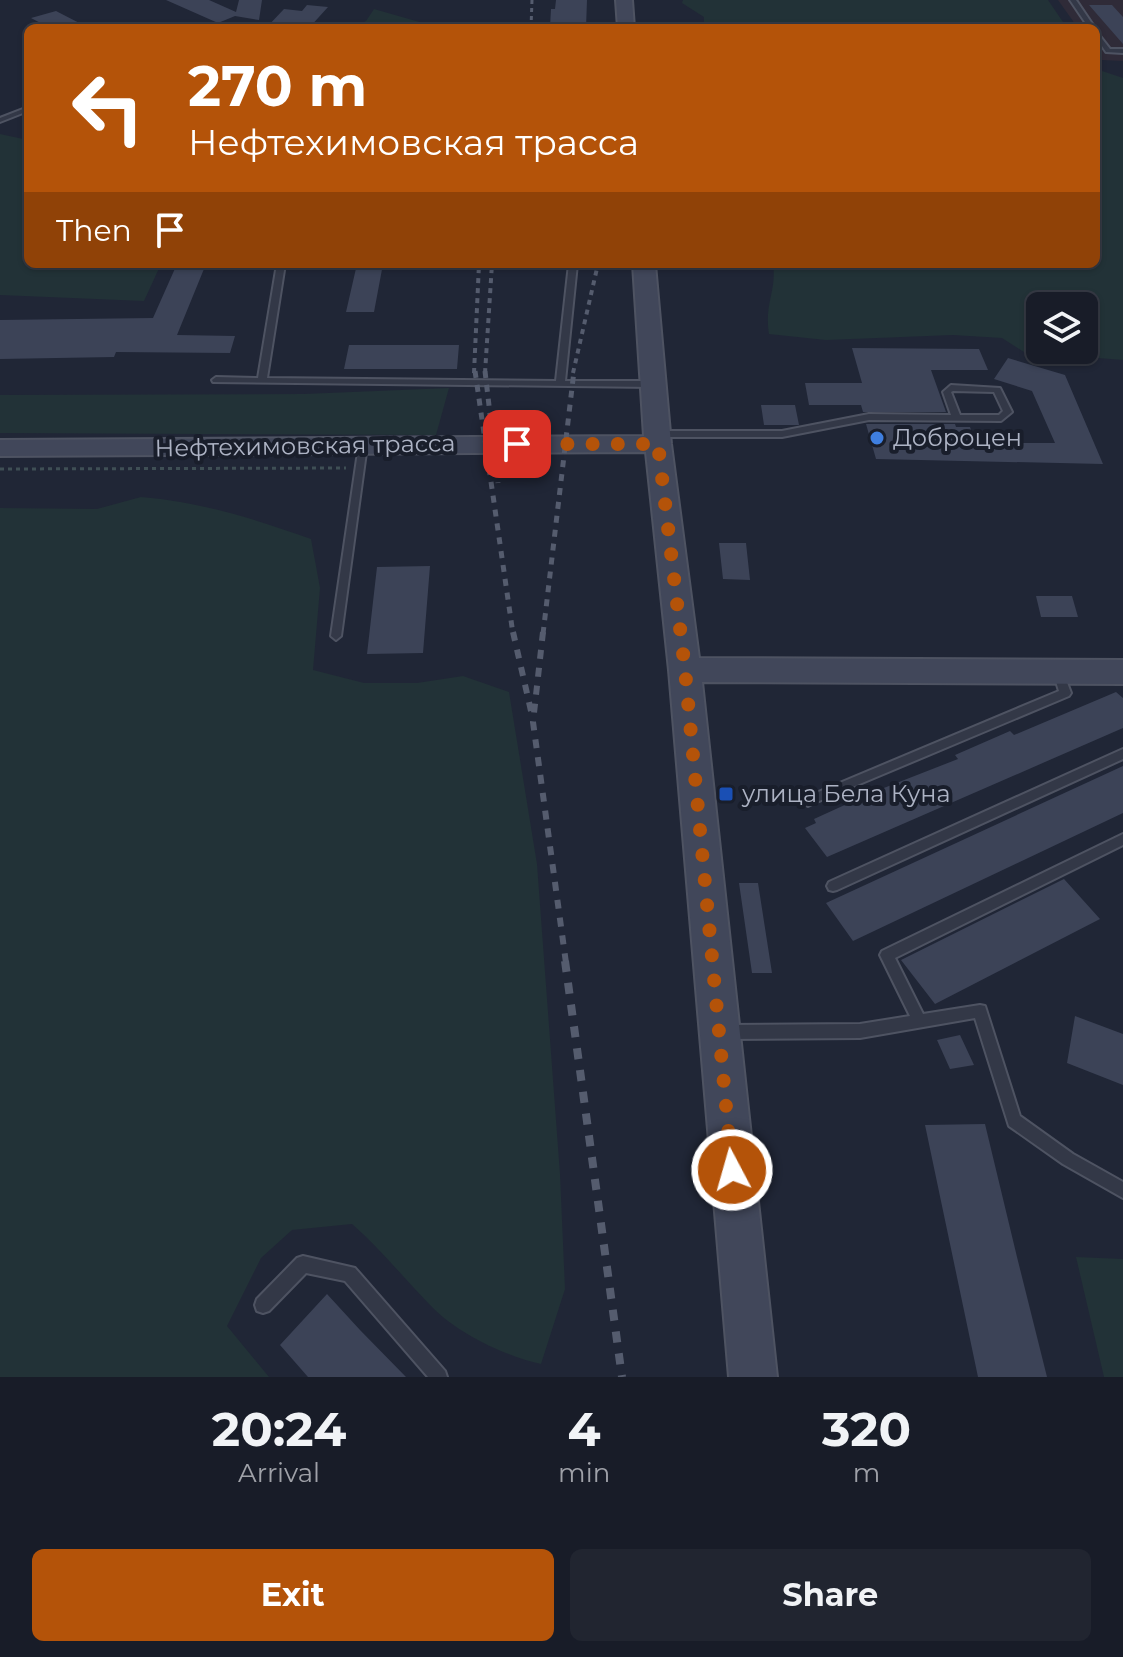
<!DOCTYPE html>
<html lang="en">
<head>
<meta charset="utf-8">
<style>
	:root { --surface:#181c28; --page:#212530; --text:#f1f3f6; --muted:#9fa1a8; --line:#363a45; --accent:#b45309 }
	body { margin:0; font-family:Montserrat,sans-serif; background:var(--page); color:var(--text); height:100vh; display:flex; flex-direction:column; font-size:30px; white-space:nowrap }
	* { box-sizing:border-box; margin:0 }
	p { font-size:26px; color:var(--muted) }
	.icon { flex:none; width:44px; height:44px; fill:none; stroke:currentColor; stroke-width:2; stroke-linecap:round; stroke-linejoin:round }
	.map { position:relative; height:1377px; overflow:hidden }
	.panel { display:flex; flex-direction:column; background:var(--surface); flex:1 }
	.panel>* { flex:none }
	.banner { position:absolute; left:24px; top:24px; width:1076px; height:244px; border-radius:12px; box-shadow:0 2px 6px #0004,0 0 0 2px var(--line); background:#b45309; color:#fff; overflow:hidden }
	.controls { position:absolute; left:1026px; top:292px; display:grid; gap:16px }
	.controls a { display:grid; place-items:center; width:72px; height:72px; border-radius:12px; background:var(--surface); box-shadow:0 2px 6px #0004,0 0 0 2px var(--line); font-size:40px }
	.pin { position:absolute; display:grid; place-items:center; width:68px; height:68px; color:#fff; margin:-34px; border-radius:16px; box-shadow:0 4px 12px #0006 }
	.me { position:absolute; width:88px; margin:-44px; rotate:354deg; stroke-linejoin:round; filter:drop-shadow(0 0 6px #0008) }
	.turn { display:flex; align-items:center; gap:28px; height:168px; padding:0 32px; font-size:36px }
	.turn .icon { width:104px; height:104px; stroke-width:2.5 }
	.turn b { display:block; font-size:56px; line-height:68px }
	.then { display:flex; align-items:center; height:76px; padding:0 32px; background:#0003; gap:16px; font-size:30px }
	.eta { display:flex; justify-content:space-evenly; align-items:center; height:136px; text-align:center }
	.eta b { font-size:48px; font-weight:700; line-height:56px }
	.action { display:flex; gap:16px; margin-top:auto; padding:16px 32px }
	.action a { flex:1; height:92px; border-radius:12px; background:var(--accent); color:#fff; font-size:32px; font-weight:700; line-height:92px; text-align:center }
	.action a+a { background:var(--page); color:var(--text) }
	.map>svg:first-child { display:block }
	.medical { fill:#2f2b38 }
	.green { fill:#223237; fill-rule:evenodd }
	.building { fill:#3c4357 }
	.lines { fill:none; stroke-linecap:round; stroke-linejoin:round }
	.lane-casing { stroke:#4e5362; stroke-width:4 }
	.secondary-casing { stroke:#4e5362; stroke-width:4 }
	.path { stroke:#3f4f55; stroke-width:3; stroke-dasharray:4 4; stroke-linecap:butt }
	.lane { fill:#333847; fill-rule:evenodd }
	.secondary { fill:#41475a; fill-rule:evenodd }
	.rail-far4 { stroke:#555c6e; stroke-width:3; stroke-dasharray:4 4; stroke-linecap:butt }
	.rail-far3 { stroke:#555c6e; stroke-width:4; stroke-dasharray:5 5; stroke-linecap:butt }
	.rail-far2 { stroke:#555c6e; stroke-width:5; stroke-dasharray:7 7; stroke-linecap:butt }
	.rail-far1 { stroke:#555c6e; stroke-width:6; stroke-dasharray:9 9; stroke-linecap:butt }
	.rail { stroke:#555c6e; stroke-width:8; stroke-dasharray:11 11; stroke-linecap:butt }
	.route { stroke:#b45309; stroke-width:14; stroke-dasharray:0 25.2 }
	.shop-dot { fill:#3f7fe0; stroke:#191e2b; stroke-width:3 }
	.transit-dot { fill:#1a4fb4; stroke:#191e2b; stroke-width:3 }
	.labels { text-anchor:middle; stroke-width:8; stroke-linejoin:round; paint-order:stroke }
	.poi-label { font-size:24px; fill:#adb3c4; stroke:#191e2b; text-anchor:start }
	.street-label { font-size:24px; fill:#adb3c4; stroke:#191e2b }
</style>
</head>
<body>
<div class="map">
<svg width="1123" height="1377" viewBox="0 0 1123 1377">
	<rect width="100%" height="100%" fill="#202636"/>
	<path class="medical" d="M 1058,0 L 1123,0 L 1123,61 L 1102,60 L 1096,52 L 1096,28 L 1078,28 Z"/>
	<path class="green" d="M 683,0 L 1048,0 L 1063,22 L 1062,28 L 704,28 L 704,17 L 682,3 Z
		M 374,9 L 430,25 L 435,28 L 352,28 L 366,21 Z
		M 1096,69 L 1123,78 L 1123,360 L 1024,352 L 1002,338 L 953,335 L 826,340 L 769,334 C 764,303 777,291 773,264 L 1096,264 ZM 1040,306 L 1084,306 L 1084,350 L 1040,350 Z
		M 0,134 L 28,140 L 28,264 L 161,264 L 144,301 L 0,295 Z
		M 449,388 L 436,435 L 0,433 L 0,395 L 304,394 Z
		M 141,497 C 201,502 255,519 311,539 L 320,588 L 313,670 L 364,683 L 417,683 L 463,676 L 509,692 L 537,864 L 560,1174 L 565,1289 L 541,1364 C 505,1356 459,1334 433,1308 C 405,1280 382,1250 352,1224 L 292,1230 L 261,1258 L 227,1326 L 269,1377 L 0,1377 L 0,508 L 97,509 Z
		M 1076,1257 L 1123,1259 L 1123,1377 L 1104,1377 Z"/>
	<path class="building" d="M 166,0 L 209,0 L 236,12 L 239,0 L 262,0 L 259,20 L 235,16 L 218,23 Z
		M 556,0 L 587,0 L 586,28 L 550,27 L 551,9 L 555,9 Z
		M 307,5 L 328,7 L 309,28 L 266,28 L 284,9 L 302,11 Z
		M 1089,5 L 1112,5 L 1123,17 L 1123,44 Z
		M 56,11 L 89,28 L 50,28 L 31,18 Z
		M 177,264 L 206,264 L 177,335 L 235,336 L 230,353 L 116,352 L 114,357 L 0,359 L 0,320 L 153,318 Z
		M 357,264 L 383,264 L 374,312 L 346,312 Z
		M 349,345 L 459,345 L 457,369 L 344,369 Z
		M 852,348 L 979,349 L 988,370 L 931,370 L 946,412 L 863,412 L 861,405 L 809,405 L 805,383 L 862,383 Z
		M 1008,358 L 1065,375 L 1103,464 L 876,459 L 866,424 L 955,424 L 956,427 L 970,427 L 976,443 L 1055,443 L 1032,391 L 994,379 Z
		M 761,405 L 795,405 L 799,425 L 764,425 Z
		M 719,543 L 746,543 L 750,580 L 723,579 Z
		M 430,566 L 423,653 L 367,654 L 377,567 Z
		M 1036,596 L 1072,596 L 1078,617 L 1041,617 Z
		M 1116,692 L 1123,698 L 1123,728 L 827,857 L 805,828 L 816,823 L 814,819 L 871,793 L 958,759 L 955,755 L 1010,731 L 1014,735 Z
		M 1123,766 L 1123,813 L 853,941 L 826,903 Z
		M 1064,879 L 1100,919 L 935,1004 L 901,960 Z
		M 739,883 L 758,883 L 772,973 L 752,973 Z
		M 1075,1016 L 1123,1034 L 1123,1085 L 1067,1063 Z
		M 960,1035 L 974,1065 L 950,1069 L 937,1040 Z
		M 985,1124 L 1017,1257 L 1047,1377 L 978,1377 L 925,1125 Z
		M 327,1294 L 360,1330 L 406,1377 L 308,1377 L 280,1345 Z"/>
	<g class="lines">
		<g class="lane-casing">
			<path id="lane" d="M 1070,0 L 1076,0 L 1095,28 L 1089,28 Z
				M 1096,31 L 1110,49 L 1123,49 L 1123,53 L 1106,52 L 1096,37 Z
				M 28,107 L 28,111 L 0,122 L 0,118 Z
				M 277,264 L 285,264 L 267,378 L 556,381 L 569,264 L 577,264 L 565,381 L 653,381 L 657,384 L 653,387 L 213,382 L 212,380 L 216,377 L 258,378 Z
				M 951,385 L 1000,388 L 1012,412 L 1001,421 L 869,420 L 782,437 L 658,437 L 654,434 L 658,431 L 782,431 L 869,414 L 951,415 L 943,392 ZM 953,391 L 994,392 L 1003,411 L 999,415 L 960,415 L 951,392 Z
				M 363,442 L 367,445 L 341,636 L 336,640 L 331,636 L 359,445 Z
				M 1058,668 L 1063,672 L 1071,693 L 1069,696 L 812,804 L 808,806 L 804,804 L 802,801 L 804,798 L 1059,691 L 1053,672 Z
				M 1123,749 L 1123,759 L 837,890 L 833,891 L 829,890 L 827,886 L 829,882 Z
				M 1123,834 L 1123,845 L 895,958 L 923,1014 L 980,1005 L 985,1006 L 1020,1116 L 1073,1154 L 1123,1182 L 1123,1198 L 1063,1164 L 1009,1126 L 975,1018 L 860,1038 L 727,1039 L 722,1037 L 720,1032 L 722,1027 L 727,1025 L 860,1024 L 910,1016 L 880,955 L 882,951 Z
				M 303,1256 L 355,1268 L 445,1371 L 447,1377 L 428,1377 L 345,1281 L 306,1273 L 269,1311 L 263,1313 L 257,1311 L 255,1305 L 257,1299 L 297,1258 Z"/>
		</g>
		<g class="secondary-casing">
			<path id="secondary" d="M 616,0 L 632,0 L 634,28 L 618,28 Z
				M 633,264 L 655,264 L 671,444 L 699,658 L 1123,660 L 1123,684 L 702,682 L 777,1377 L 729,1377 L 669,670 L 646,452 L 0,456 L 0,440 L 644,436 Z"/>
		</g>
		<path class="path" d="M 0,469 L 346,468"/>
		<use href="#lane" class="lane"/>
		<use href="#secondary" class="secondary"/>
		<path class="rail-far4" d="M 531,28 L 532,0"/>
		<path class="rail-far3" d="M 474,373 L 479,264
			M 485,373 L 492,264
			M 573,373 L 598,264"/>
		<path class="rail-far2" d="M 475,371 L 513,634
			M 485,371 L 498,483
			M 543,634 L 574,371"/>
		<path class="rail-far1" d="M 513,632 L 531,711
			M 543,632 L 533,722 L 566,963"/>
		<path class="rail" d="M 565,961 L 622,1377"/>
	</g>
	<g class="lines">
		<path class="route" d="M 517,444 L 658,444 L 685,670 L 732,1170"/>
	</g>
	<circle class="shop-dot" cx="877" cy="438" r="8"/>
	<rect class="transit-dot" x="718" y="786" width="16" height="16" rx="4"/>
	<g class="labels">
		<g class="poi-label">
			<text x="893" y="446">Доброцен</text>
			<text x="742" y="802">улица Бела Куна</text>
		</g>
		<g class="street-label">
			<text transform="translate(305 446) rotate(-1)" y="8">Нефтехимовская трасса</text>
		</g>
	</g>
</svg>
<div class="controls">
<a><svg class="icon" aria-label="layers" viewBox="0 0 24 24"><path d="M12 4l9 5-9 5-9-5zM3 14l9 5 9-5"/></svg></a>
</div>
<div class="pin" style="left:517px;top:444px;background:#d93025"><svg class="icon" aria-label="arrive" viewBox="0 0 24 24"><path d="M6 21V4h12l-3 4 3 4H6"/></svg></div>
<svg class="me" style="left:732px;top:1170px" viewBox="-20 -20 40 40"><circle r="17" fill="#b45309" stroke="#fff" stroke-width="3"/><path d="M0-11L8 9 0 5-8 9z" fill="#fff"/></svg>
<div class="banner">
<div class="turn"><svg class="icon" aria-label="left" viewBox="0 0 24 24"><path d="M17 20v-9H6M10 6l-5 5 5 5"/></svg><div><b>270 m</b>Нефтехимовская трасса</div></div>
<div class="then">Then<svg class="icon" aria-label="arrive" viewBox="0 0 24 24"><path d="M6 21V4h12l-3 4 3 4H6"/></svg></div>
</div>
</div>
<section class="panel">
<div class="eta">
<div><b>20:24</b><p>Arrival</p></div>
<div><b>4</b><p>min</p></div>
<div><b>320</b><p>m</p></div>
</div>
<div class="action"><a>Exit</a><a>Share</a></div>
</section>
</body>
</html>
